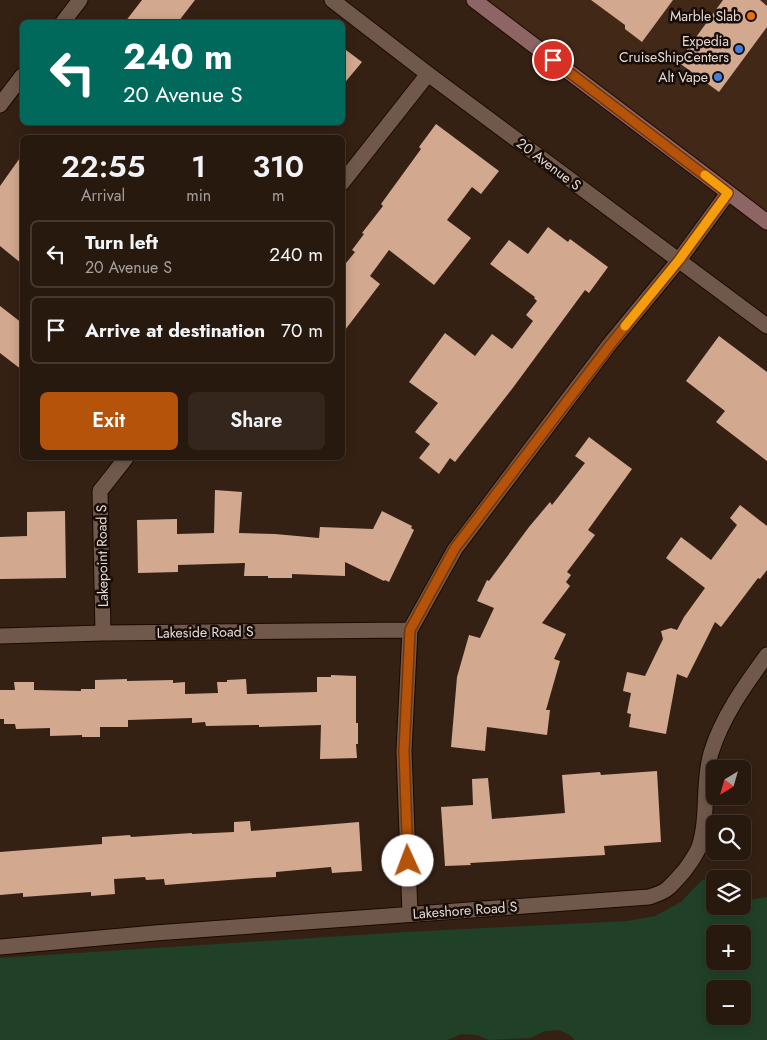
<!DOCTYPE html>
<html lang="en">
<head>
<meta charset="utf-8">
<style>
	:root { --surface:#28190f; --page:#34261d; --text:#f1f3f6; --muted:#a5a09e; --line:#44382f; --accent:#b45309 }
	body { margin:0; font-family:Jost,sans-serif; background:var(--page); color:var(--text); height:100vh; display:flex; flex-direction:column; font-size:19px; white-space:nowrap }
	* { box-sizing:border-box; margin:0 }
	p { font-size:16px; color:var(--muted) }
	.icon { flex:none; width:28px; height:28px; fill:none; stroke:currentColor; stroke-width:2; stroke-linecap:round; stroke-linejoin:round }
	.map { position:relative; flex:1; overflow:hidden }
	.side { position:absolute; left:20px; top:135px; width:325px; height:325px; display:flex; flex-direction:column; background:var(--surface); border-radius:8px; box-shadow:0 2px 12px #0003,0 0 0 1px var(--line) }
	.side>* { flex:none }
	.hud { position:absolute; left:20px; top:20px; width:325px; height:105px; border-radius:8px; box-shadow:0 2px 12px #0003,0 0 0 1px var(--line); background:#00695c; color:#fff; overflow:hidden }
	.needle { width:32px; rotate:217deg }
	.tools { position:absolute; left:706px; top:760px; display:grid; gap:10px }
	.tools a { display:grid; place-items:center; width:45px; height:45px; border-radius:8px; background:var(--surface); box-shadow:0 2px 12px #0003,0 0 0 1px var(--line); font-size:25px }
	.pin { position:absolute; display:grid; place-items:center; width:42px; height:42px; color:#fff; margin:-21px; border:2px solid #fff; border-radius:50%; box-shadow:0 1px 5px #0007 }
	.me { position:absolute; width:55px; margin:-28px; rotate:358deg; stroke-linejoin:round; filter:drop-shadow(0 0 4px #0008) }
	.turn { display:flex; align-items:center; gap:18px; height:105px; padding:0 20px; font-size:22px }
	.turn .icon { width:65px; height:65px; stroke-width:2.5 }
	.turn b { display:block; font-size:35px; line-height:42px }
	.eta { display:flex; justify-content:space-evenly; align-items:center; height:85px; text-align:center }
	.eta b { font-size:30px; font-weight:600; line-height:35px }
	.cta { display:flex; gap:10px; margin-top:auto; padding:10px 20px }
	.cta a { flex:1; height:58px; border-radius:8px; background:var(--accent); color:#fff; font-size:20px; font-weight:600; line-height:58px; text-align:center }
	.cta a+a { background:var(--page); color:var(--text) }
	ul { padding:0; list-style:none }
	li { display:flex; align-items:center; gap:15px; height:68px; margin:0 10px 8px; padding:0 10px; border:2px solid var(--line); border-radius:8px }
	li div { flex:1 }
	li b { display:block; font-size:19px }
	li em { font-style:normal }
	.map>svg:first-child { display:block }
	.built { fill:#422817 }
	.green { fill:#204128; fill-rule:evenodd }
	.building { fill:#d2a88f }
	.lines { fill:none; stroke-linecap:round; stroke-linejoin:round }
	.street-casing { stroke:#1c0901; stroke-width:17 }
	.secondary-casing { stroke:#1c0901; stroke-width:17 }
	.street { stroke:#70594b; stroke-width:15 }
	.secondary { stroke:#8d6564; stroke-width:15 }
	.route-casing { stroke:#753606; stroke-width:12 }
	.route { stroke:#b45309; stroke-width:9 }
	.slow { stroke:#f59e0b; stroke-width:9 }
	.food-dot { fill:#e8710a; stroke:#160d08; stroke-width:2 }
	.shop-dot { fill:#3f7fe0; stroke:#160d08; stroke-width:2 }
	.labels { text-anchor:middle; stroke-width:5; stroke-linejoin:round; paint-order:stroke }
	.poi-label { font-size:14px; fill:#e8dad2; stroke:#160d08; text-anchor:end }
	.street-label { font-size:14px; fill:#e8dad2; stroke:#160d08 }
</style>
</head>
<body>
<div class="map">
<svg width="767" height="1040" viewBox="0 0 767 1040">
	<rect width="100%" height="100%" fill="#352114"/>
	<path class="built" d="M 474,0 L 767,0 L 767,222 Z"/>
	<path class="green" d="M 703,879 L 715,890 L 715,906 L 742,906 L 743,901 L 767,897 L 767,1040 L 575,1040 L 570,1035 L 559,1030 L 545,1031 L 530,1038 L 489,1040 L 477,1035 L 461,1034 L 447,1040 L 0,1040 L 0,958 L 406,932 L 628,921 L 655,916 L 681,902 ZM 715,934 L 742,934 L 742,961 L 715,961 ZM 715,989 L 742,989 L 742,1016 L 715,1016 Z"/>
	<path class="building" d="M 142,0 L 195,0 L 178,22 L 125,22 Z
		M 591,0 L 673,0 L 642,42 L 625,29 L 625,25 Z
		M 723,0 L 760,0 L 767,6 L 767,27 L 719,92 L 678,62 Z
		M 342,47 L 362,62 L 342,86 Z
		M 436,124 L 499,171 L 481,194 L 472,187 L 447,220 L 471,238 L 434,285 L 389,250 L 370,276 L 380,284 L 342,334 L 342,268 L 355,252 L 352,250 L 364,234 L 362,233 L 383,206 L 381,204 L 421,149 L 419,147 Z
		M 22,155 L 22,264 L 0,246 L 0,186 Z
		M 548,227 L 568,242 L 570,239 L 608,267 L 589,293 L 585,290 L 512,389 L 455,462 L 450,458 L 439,474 L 419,458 L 430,444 L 415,432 L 438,403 L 409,382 L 445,333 L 475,356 L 492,334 L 512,349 L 533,321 L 526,315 L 537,301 L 534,298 L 535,297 L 490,264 L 509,240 L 528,254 Z
		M 0,306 L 22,323 L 22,370 L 0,353 Z
		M 719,336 L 767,372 L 767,461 L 716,422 L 725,411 L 686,381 Z
		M 589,437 L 632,469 L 588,530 L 595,535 L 567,572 L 571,575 L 566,582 L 570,586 L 542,623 L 566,634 L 554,659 L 560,661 L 546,710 L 550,710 L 547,735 L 487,727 L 485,751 L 451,747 L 457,677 L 469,635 L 480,638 L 494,608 L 477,601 L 487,580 L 489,581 L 529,527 L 550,502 L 552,505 L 585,463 L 575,456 Z
		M 215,490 L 242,492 L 239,533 L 275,534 L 319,538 L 320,527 L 373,529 L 382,511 L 412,526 L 411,528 L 414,530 L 389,582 L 385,580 L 384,581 L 345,562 L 345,576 L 292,574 L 292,578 L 268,578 L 268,576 L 244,576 L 245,563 L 178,565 L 178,572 L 138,573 L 137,520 L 177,519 L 177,534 L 214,533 Z
		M 740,505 L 767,526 L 767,570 L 760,579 L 758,578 L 721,627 L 715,622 L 687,678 L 677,674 L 666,734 L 629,727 L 631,714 L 627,713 L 631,693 L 623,691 L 627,672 L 645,676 L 663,639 L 661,631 L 671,628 L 677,630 L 684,617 L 705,588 L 666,558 L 681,537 L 711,560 L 737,525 L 730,518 Z
		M 65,511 L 66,578 L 0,579 L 0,537 L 27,536 L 27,512 Z
		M 331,675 L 356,676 L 356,723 L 358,723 L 358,744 L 356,744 L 357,758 L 320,759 L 321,725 L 259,727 L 259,725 L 206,726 L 205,722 L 192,723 L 192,718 L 128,720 L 128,727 L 100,727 L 100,737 L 82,737 L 82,735 L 50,736 L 50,728 L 16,729 L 15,724 L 4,724 L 4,719 L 0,719 L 0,690 L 15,690 L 14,682 L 34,682 L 34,690 L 81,691 L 81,689 L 95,689 L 95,680 L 127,679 L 127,681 L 173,680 L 173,683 L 185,682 L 185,694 L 218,693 L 217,682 L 227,682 L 227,680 L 246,679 L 247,694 L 317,692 L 317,677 L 331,677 Z
		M 657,771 L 661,842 L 604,846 L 605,855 L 470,863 L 471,865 L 445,866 L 441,807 L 473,805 L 472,779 L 488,778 L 492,819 L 565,813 L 562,775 L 600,772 L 601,775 Z
		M 250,821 L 251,831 L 359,822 L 362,871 L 332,873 L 331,867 L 276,872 L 276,877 L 255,878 L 165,885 L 164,879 L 146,880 L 145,877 L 114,879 L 115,894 L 91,896 L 91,892 L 23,897 L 23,893 L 0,895 L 0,852 L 102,844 L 102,837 L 130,835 L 131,837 L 192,833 L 192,834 L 234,832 L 234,822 Z"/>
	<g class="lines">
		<g class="street-casing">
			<path id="street" d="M 332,0 L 428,74 L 767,326
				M 63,22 L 80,0
				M 0,105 L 22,76
				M 342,183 L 428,74
				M 103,633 L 100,491 L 126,458
				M 0,636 L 103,633 L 410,630
				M 410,914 L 404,751 L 410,630 L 455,549 L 609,345 L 679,260 L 728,193
				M 0,947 L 155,933 L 649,897 C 655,895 662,893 667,889 C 673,884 679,877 685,870 C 690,863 696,855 699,847 C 709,817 702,784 711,753 C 722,717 745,685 767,655"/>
		</g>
		<g class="secondary-casing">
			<path id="secondary" d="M 474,0 L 767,222"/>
		</g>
		<use href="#street" class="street"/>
		<use href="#secondary" class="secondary"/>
	</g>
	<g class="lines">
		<g class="route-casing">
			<path id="route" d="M 408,861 L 404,751 L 410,630 L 455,548 L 610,345 L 679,260 L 728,193 L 553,60"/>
		</g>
		<use href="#route" class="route"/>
		<path class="slow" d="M 625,326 L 679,260 L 728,193 L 705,175"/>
	</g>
	<circle class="food-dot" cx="751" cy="16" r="5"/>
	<g class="shop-dot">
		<circle cx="739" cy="49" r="5"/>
		<circle cx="718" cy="77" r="5"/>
	</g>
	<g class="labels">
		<g class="poi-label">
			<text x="741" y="21">Marble Slab</text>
			<text x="729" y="46">Expedia<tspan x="729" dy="16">CruiseShipCenters</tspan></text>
			<text x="708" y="82">Alt Vape</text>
		</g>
		<g class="street-label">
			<text transform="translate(549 164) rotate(37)" y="5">20 Avenue S</text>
			<text transform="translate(102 556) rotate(-91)" y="5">Lakepoint Road S</text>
			<text transform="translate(205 632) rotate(-1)" y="5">Lakeside Road S</text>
			<text transform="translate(465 910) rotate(-4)" y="5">Lakeshore Road S</text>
		</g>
	</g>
</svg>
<div class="tools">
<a><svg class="needle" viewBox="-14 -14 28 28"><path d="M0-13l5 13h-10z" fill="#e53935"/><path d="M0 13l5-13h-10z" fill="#a5a09e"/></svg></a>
<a><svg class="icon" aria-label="search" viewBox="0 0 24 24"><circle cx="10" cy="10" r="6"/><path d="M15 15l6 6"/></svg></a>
<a><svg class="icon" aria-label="layers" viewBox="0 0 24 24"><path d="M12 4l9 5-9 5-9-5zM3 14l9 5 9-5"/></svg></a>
<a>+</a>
<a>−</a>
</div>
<div class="pin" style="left:553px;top:60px;background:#d93025"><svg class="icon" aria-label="arrive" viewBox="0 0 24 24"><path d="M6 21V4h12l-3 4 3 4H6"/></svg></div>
<svg class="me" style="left:408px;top:861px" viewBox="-20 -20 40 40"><circle r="19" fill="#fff"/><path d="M0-13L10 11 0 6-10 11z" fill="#b45309"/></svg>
<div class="hud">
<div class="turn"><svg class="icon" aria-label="left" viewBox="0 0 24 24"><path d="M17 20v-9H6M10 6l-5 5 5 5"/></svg><div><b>240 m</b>20 Avenue S</div></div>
</div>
<section class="side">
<div class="eta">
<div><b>22:55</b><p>Arrival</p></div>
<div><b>1</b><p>min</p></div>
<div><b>310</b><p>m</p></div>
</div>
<ul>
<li><svg class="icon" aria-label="left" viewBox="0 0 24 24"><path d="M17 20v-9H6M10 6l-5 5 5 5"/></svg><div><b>Turn left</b><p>20 Avenue S</p></div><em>240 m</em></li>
<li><svg class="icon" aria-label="arrive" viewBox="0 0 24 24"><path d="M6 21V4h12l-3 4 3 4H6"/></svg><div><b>Arrive at destination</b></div><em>70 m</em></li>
</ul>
<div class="cta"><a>Exit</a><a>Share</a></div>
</section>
</div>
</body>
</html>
